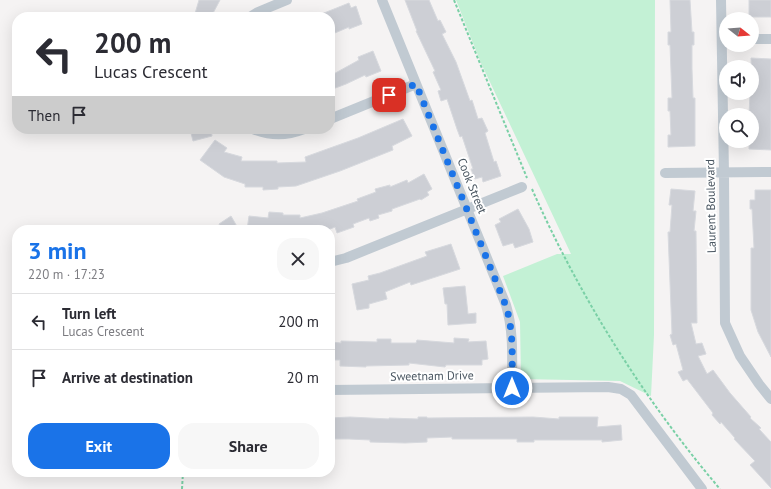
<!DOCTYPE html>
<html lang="en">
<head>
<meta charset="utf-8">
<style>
	:root { --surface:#fff; --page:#f7f7f7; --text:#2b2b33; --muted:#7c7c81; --line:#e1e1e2; --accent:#1a73e8 }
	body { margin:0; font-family:"PT Sans",sans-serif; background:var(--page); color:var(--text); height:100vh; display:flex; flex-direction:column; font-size:15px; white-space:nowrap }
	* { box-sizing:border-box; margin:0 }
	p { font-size:13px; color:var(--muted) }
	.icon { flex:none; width:22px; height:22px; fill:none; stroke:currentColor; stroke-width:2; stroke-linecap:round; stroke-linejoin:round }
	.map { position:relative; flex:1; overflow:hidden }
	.details { position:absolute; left:12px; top:225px; width:323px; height:252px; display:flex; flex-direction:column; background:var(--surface); border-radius:16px; box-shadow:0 4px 16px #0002 }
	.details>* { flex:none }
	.hud { position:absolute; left:12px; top:12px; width:323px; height:122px; border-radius:16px; box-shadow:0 4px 16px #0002; background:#fff; color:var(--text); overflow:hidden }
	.needle { width:26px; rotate:107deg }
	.controls { position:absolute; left:719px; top:12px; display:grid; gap:8px }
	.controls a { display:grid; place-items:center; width:40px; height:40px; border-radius:50%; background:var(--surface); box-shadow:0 4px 16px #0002; font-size:20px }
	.pin { position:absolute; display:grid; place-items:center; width:34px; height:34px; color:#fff; margin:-17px; border-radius:8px; box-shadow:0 2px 6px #0006 }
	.me { position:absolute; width:44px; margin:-22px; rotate:0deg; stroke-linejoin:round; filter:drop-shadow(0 0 3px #0008) }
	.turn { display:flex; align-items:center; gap:14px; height:84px; padding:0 16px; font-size:18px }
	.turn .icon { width:52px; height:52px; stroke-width:2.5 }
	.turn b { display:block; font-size:28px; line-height:34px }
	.then { display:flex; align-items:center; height:38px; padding:0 16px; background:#0003; gap:8px; font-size:15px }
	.round { display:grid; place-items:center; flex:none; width:42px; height:42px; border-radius:16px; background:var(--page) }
	.summary { display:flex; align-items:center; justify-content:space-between; height:68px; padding:0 16px }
	h1 { font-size:24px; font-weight:800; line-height:30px; color:var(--accent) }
	.primary-button { display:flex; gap:8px; margin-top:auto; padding:8px 16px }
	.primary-button a { flex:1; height:46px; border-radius:16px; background:var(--accent); color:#fff; font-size:16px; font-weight:800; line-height:46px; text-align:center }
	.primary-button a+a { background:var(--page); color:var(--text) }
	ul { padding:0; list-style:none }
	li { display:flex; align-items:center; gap:12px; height:56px; padding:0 16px; border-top:1px solid var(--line) }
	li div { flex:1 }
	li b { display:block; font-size:15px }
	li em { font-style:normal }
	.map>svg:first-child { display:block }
	.green { fill:#c3f1d5 }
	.building { fill:#cdcfd5; stroke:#d7d9de }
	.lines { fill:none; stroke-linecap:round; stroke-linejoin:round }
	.path { stroke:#7ad0a6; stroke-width:2; stroke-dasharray:3 2; stroke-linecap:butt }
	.minor { stroke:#c1cad2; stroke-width:10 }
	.route { stroke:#1a73e8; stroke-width:7; stroke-dasharray:0 12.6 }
	.labels { text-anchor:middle; stroke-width:4; stroke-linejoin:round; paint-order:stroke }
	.street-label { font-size:12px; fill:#4a5661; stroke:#fff }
</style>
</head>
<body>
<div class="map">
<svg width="771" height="489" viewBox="0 0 771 489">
	<rect width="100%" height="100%" fill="#f5f3f3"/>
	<path class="green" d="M 456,0 L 655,0 L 654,335 L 651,396 L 620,381 L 521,379 L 520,322 L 503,276 L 557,254 L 571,254 L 481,63 Z"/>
	<path class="building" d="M 199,0 L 220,0 L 211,17 L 194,17 Z
		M 405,0 L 429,0 L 438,21 L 440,20 L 446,32 L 442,34 L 456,62 L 470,101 L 472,100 L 478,119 L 482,118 L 488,131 L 485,133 L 494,162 L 496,161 L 501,176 L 483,182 L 482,177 L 475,179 L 471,169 L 473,169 L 462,136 L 460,137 L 457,129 L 447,99 L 441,101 L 438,91 L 441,90 L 433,72 L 435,71 L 416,31 L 417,31 Z
		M 670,0 L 690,0 L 692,32 L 694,32 L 694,45 L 692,45 L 692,69 L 693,98 L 695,98 L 695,146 L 668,147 L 668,135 L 671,135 L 670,111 L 668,111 L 668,98 L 672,98 L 670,45 L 668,45 L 668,32 L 671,32 Z
		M 749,0 L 771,0 L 771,17 L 749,17 Z
		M 349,3 L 351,8 L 356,6 L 362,24 L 349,29 L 349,27 L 330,35 L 330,17 L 314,17 Z
		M 373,51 L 381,71 L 366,77 L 365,75 L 346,84 L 330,90 L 330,76 L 359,60 L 358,57 Z
		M 751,58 L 771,59 L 771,150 L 749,149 L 749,141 L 752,141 L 752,115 L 749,115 L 750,93 L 752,93 Z
		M 403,119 L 412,136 L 392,146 L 393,150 L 340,171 L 296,186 L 278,187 L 278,189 L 263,190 L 263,187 L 245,187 L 245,184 L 224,177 L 200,160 L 215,140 L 227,148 L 224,152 L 242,157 L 241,161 L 277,161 L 277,163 L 306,162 L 305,157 L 358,138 Z
		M 190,129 L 211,129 L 212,136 L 193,141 Z
		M 424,174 L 432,189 L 427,192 L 429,195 L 421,200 L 420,199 L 392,209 L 392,211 L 378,215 L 379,218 L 370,221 L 369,218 L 353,224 L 354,227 L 337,233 L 335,227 L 328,230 L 247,230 L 249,216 L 268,218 L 269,212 L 283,213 L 283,215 L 300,215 L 300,218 L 322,213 L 358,201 L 357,199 L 376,192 L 375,189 L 390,185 L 390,187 L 407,180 L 408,183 Z
		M 671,189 L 695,191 L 693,211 L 696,211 L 694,231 L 696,231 L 697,323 L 691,323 L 696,344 L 702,343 L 706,354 L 698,356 L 707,374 L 713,370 L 730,393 L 751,417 L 750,418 L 761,428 L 759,429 L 771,442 L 771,488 L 750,465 L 755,461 L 734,439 L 735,438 L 721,422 L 720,424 L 712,415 L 713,413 L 687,379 L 683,381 L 678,372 L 683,370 L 676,344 L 673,345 L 670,335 L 672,334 L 668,232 L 670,232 L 672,205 L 669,205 Z
		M 755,190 L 771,190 L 771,357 L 758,332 L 751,310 L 751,248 L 754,248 L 752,209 L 750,209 L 750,200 L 755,200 Z
		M 518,209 L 529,229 L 533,242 L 515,248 L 513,243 L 503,246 L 495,225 L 501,222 L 499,219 Z
		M 231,216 L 239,230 L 222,230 L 219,224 Z
		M 451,244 L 460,269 L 411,285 L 410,282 L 385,292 L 387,299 L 369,304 L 369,308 L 357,310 L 352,284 L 369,280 L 368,276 L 380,273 L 427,256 L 425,252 Z
		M 465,286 L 468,314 L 476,313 L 476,323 L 448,325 L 447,304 L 445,304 L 443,288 Z
		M 454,338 L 469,339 L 468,342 L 486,341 L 488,359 L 482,360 L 482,365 L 446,365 L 445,367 L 409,363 L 409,365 L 366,366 L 366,367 L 340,366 L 340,360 L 330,360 L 330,342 L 341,343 L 341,341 L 377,342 L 377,339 L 391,339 L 391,343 L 416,343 L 417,340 L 454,343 Z
		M 350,417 L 389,419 L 389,418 L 418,419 L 418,417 L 427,417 L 427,418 L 533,417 L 559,419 L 559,417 L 598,417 L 597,427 L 621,425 L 622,440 L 602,442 L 602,440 L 534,440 L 534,442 L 517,442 L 517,439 L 452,439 L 452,437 L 427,438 L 427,442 L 405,443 L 370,442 L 370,440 L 349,439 L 330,439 L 330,418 Z"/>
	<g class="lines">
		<path class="path" d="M 454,0 L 527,178
			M 532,189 C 579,296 645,401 720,489
			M 182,489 L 183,472"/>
		<path class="minor" d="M 382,0 L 506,305 C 514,332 512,360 512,388
			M 721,0 L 724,173 L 725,323 L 740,356 L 759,384 L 771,399
			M 250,17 L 258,12 L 287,0
			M 752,39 L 771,39
			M 330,119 L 416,84
			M 253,129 C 271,136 286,136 304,129
			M 665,173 L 771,172
			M 330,262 L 346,258 L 522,187
			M 330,390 L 608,387 L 621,389 L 631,395 L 702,489"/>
	</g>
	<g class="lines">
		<path class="route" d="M 389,95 L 416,84 L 506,306 C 514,332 512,360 512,388"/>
	</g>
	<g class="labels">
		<g class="street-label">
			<text transform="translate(472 186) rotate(68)" y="4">Cook Street</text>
			<text transform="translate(711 206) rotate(-91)" y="4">Laurent Boulevard</text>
			<text transform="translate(432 376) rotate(-1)" y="4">Sweetnam Drive</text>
		</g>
	</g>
</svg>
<div class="controls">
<a><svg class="needle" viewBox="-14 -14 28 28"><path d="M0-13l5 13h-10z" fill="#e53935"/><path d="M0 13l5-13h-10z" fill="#7c7c81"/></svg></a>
<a><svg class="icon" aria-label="sound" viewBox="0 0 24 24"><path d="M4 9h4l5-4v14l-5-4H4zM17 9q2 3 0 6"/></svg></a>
<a><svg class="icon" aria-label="search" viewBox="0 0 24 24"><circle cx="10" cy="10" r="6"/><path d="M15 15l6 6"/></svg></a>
</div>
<div class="pin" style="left:389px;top:95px;background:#d93025"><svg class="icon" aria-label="arrive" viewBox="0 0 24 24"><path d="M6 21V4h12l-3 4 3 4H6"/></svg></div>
<svg class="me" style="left:512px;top:388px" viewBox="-20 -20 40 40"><circle r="17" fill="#1a73e8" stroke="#fff" stroke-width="3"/><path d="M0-11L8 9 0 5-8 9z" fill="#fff"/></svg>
<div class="hud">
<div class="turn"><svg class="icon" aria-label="left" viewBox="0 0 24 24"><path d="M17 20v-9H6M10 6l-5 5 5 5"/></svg><div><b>200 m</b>Lucas Crescent</div></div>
<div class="then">Then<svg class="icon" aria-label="arrive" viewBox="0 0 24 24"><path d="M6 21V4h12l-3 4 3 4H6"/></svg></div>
</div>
<section class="details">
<div class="summary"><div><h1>3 min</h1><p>220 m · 17:23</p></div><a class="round"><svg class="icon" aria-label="close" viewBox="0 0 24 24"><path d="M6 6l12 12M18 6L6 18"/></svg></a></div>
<ul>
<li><svg class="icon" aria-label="left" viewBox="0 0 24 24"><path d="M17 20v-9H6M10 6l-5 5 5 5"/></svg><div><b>Turn left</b><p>Lucas Crescent</p></div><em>200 m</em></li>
<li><svg class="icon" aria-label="arrive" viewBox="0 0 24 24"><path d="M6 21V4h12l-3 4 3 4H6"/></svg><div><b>Arrive at destination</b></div><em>20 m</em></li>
</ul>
<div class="primary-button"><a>Exit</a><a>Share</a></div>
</section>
</div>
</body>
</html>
